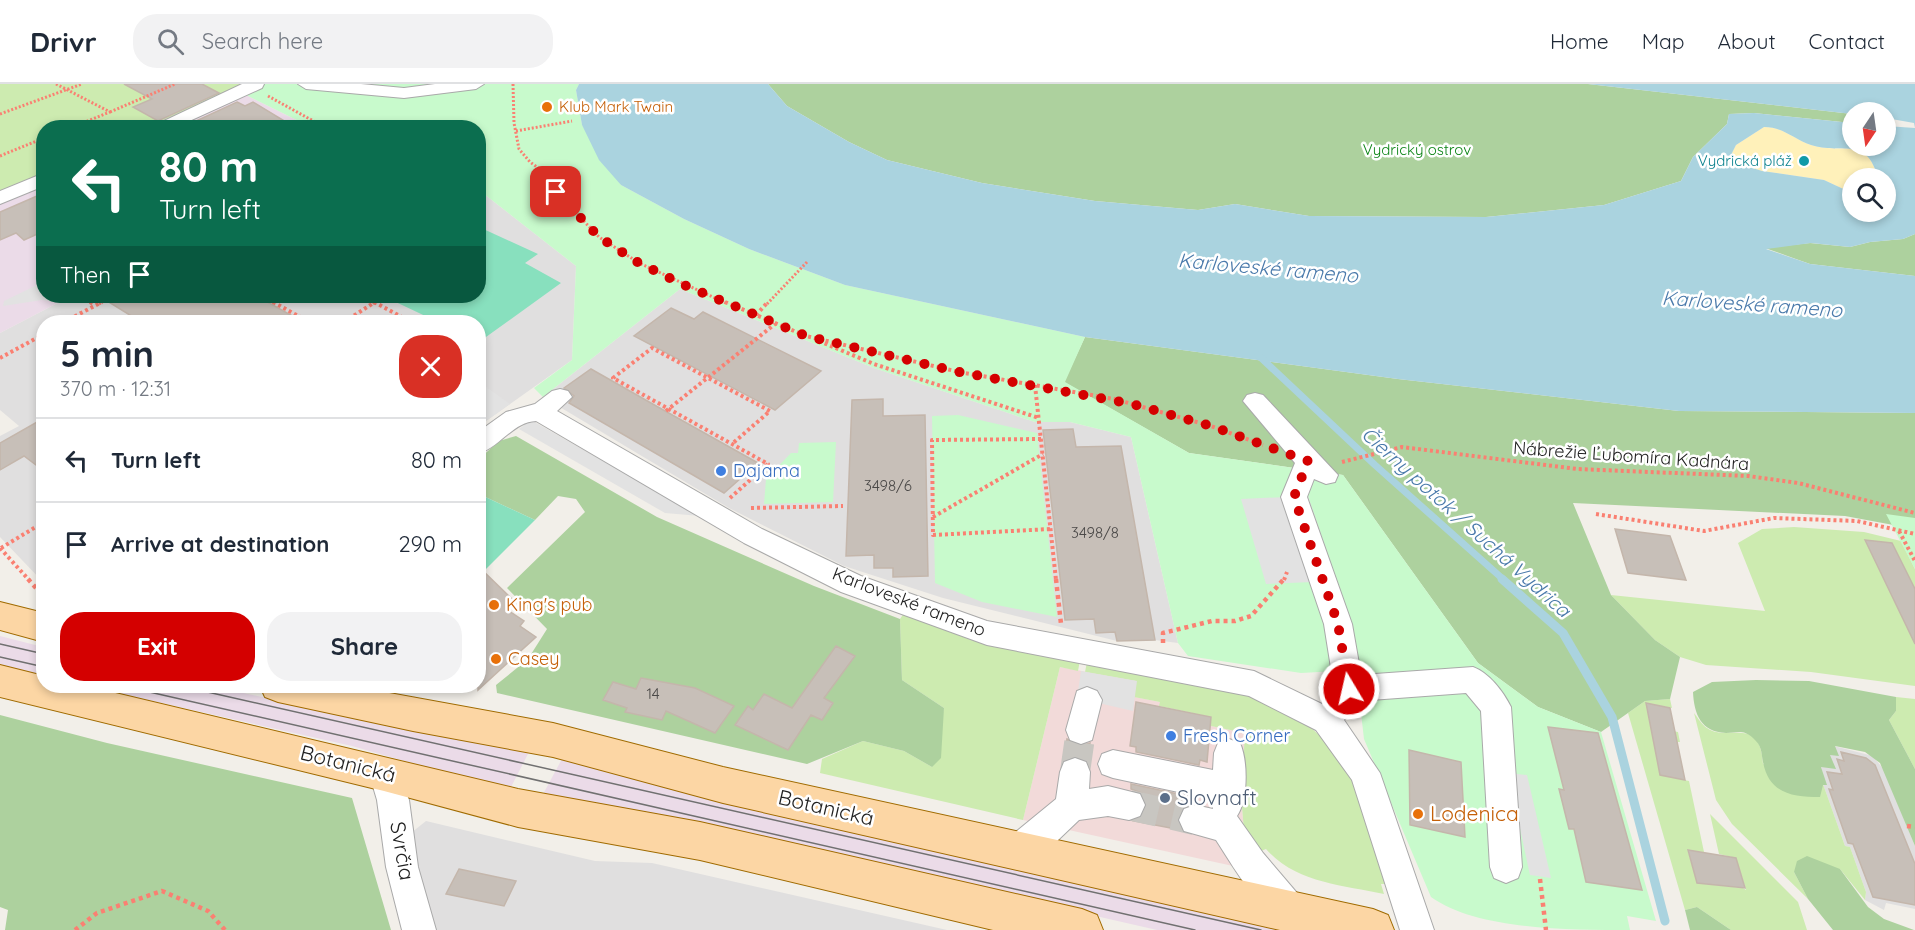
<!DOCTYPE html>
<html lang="en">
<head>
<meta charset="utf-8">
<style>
	:root { --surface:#fff; --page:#f2f2f3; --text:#1f2937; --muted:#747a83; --line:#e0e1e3; --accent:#d40000 }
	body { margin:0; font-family:Quicksand,sans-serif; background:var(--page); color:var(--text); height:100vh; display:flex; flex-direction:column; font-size:22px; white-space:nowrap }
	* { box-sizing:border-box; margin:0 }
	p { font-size:20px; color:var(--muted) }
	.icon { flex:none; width:33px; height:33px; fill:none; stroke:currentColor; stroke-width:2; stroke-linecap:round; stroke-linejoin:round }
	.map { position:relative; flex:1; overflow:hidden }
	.panel { position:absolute; left:36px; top:231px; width:450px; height:378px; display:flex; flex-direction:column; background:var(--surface); border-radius:24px; box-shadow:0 3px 9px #0003 }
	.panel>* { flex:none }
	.top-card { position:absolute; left:36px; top:36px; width:450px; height:183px; border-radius:24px; box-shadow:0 3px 9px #0003; background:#0b6e4f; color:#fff; overflow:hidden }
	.needle { width:39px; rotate:193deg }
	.tools { position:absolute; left:1842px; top:18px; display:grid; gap:12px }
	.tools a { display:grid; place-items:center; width:54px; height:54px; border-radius:50%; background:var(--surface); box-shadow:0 3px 9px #0003; font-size:30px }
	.pin { position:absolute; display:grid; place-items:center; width:51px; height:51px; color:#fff; margin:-26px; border-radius:12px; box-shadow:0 3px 9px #0006 }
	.me { position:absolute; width:66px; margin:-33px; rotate:351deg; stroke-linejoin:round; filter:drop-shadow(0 0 4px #0008) }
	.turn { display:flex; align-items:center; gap:21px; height:126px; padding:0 24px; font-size:27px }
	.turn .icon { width:78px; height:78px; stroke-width:2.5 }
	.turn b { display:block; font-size:42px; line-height:51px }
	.then { display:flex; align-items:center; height:57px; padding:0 24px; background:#0003; gap:12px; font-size:22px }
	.round { display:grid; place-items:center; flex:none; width:63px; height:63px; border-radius:24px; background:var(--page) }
	.headline { display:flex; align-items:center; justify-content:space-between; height:102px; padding:0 24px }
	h1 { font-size:36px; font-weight:800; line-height:45px }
	.action { display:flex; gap:12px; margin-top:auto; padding:12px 24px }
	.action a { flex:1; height:69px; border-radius:24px; background:var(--accent); color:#fff; font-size:24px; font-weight:800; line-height:69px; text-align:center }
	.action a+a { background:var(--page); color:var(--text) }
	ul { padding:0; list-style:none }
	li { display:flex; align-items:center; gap:18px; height:84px; padding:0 24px; border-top:2px solid var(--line) }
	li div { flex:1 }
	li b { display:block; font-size:22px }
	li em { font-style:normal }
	header { display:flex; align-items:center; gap:36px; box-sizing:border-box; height:84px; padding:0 30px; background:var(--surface); border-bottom:2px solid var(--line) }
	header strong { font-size:28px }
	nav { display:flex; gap:33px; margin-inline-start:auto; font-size:21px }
	.search { width:420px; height:54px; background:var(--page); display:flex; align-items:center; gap:15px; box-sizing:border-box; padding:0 21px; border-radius:24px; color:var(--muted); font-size:22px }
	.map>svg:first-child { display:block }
	.residential { fill:#e0dfdf }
	.commercial { fill:#f2dad9 }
	.industrial { fill:#ebdbe8 }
	.grass { fill:#cdebb0 }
	.forest { fill:#add19e }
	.sand { fill:#fff1ba }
	.park { fill:#c8facc }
	.pitch { fill:#88e0be }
	.parking { fill:#e2e2e2 }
	.water { fill:#aad3df; fill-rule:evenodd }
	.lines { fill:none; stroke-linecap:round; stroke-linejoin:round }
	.stream-far1 { stroke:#aad3df; stroke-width:7 }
	.stream { stroke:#aad3df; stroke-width:9 }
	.building { fill:#c7bfb8; stroke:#c4b6ab; stroke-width:1.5 }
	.minor-tunnel { stroke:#c8c6c1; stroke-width:30; stroke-dasharray:30 15; stroke-linecap:butt }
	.minor-casing { stroke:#a9a9a9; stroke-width:2 }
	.major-casing { stroke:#a06b00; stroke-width:2 }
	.path-far2 { stroke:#fa8072; stroke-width:3; stroke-dasharray:2 2; stroke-linecap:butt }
	.path-far1 { stroke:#fa8072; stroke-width:4; stroke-dasharray:3 3; stroke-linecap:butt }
	.path { stroke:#fa8072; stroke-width:4.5; stroke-dasharray:4 4; stroke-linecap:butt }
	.minor { fill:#fff; fill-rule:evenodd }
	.major { fill:#fcd6a4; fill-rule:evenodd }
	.tram { stroke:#707070; stroke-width:1.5 }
	.route { stroke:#d40000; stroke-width:10; stroke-dasharray:0 18 }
	.food-dot { fill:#e8710a; stroke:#fff; stroke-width:2 }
	.culture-dot { fill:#0f9aa8; stroke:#fff; stroke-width:2 }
	.shop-dot { fill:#3f7fe0; stroke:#fff; stroke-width:2 }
	.service-dot { fill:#5c6f8a; stroke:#fff; stroke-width:2 }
	.labels { text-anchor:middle; stroke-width:5; stroke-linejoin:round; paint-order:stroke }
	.far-food-label { font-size:15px; fill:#c56008; stroke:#fff; text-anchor:start }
	.far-park-label { font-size:15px; fill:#0c8416; stroke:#fff }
	.far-culture-label { font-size:15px; fill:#0d838f; stroke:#fff; text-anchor:end }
	.number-label { font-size:15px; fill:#4b4948 }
	.street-label { font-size:18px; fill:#222; stroke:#fff }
	.shop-label { font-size:18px; fill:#366cbe; stroke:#fff; text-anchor:start }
	.food-label { font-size:18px; fill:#c56008; stroke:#fff; text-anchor:start }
	.water-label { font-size:20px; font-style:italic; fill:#4a7aab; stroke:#fff }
	.near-street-label { font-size:21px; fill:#222; stroke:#fff }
	.near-service-label { font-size:21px; fill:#4e5e75; stroke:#fff; text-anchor:start }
	.near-food-label { font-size:21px; fill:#c56008; stroke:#fff; text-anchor:start }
</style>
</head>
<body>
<header>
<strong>Drivr</strong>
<div class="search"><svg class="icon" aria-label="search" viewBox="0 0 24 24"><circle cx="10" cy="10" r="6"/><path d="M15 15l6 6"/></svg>Search here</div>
<nav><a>Home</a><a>Map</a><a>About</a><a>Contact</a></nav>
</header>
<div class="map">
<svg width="1915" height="846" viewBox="0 0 1915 846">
	<rect width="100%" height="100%" fill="#f2efe9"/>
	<path class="residential" d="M 479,106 L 576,182 L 572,276 L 479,342 L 478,238 L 44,238 L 43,498 L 0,453 L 0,352 L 19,342 L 0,326 L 0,249 L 71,212 L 478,212 Z
		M 680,205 L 874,284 L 1035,338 L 1070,338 L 1131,353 L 1178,559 L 1155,556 L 1117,557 L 943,514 L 844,482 L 729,424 L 543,313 Z
		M 1834,662 L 1873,672 L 1884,686 L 1915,762 L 1915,825 L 1886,819 L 1884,826 L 1865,816 L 1866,808 L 1850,763 L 1845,762 L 1823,700 L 1826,701 L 1821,683 L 1830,670 L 1838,671 Z
		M 426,737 L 595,777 L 652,779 L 947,846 L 433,846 L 406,753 Z"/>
	<path class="commercial" d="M 1060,583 L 1137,597 L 1135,613 L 1160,618 L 1160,623 L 1211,633 L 1211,642 L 1245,649 L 1241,711 L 1244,747 L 1233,782 L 1023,736 Z"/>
	<path class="industrial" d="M 242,9 L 311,43 L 165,44 Z
		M 43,97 L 44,212 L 71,212 L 0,249 L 0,117 Z
		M 0,552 L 43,563 L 43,592 L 0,582 Z
		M 86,602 L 211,602 L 410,645 L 530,666 L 509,707 L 352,662 Z
		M 563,673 L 1300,846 L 1157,846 L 699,741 L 541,714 Z"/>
	<path class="grass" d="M 0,0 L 247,0 L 147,43 L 44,44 L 43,89 L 0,108 Z
		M 1794,443 L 1864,448 L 1901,457 L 1915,485 L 1915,602 L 1811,588 L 1706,581 L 1680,573 L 1655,556 L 1611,511 L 1765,527 L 1738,459 L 1762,445 Z
		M 904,529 L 971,556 L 1080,576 L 1078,587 L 1060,583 L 1023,736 L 820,689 L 822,675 L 863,657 L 904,667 L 932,683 L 944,624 L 902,596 L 900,535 Z
		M 1087,578 C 1191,596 1311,598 1360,709 C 1372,738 1380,770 1390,800 L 1381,800 L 1384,810 C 1342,801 1296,799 1266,765 L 1256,769 L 1244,747 L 1241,711 L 1245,649 L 1211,642 L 1211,633 L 1159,622 L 1160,618 L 1134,613 L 1136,597 L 1085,588 Z
		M 1896,613 L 1915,615 L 1915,685 L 1889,636 L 1896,627 Z
		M 1670,615 L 1672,624 L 1646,619 L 1651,643 L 1678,648 L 1680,658 L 1676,658 L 1660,691 L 1689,697 L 1704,768 L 1688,767 L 1697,799 L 1743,804 L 1746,806 L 1736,774 L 1719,770 L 1710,730 L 1798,818 L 1807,846 L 1731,846 L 1697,823 L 1685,826 L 1628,629 L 1645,617 Z
		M 1694,629 C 1698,634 1702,641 1707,644 C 1728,659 1760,630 1763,680 L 1823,700 L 1845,762 L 1850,763 L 1866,808 L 1865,816 L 1840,785 L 1794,788 L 1808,815 L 1732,740 L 1716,716 Z"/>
	<path class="forest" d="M 768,0 L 1588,0 L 1852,30 L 1852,39 L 1754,29 L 1729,30 L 1727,40 L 1693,73 L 1681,97 L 1604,121 L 1486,133 L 1309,132 L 1235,120 L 1198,126 L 1095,117 L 982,99 L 887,76 L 849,58 L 787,22 Z
		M 1915,150 L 1915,192 L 1810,180 L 1765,164 L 1810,159 L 1850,163 L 1870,158 L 1903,155 Z
		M 1085,253 L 1398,295 L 1679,327 L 1915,329 L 1915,445 L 1845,432 L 1573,419 L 1611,511 L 1655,556 L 1680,573 L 1670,615 L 1645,617 L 1601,648 L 1538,623 L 1478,579 L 1343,391 L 1189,369 L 1064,298 Z
		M 516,352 L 657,433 L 814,502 L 900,535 L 902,596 L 944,624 L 941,674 L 932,683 L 904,667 L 863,657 L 807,680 L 497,609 L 496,601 L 528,575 L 547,545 L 507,504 L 585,428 L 576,415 L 558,412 L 535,436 L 479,410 L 478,376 L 499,357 Z
		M 1756,596 L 1809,597 L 1896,613 L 1896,627 L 1889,636 L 1915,685 L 1915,762 L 1880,679 L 1865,668 L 1835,662 L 1839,672 L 1830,671 L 1836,685 L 1821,683 L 1827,701 L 1823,701 L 1820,713 C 1793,713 1769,710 1763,678 C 1761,667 1762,662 1753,654 C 1743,645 1737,649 1726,649 C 1701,648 1694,630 1693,608 L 1712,598 Z
		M 0,631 L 107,659 L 352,714 L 391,846 L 5,846 L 8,826 L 0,823 Z
		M 1807,772 L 1840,785 L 1868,823 L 1884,835 L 1914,846 L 1833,846 L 1808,815 L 1794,788 L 1797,777 Z
		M 1697,823 L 1728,844 L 1731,846 L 1690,846 L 1685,826 Z"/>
	<path class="sand" d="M 1764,43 C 1783,43 1793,55 1811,61 C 1841,71 1867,51 1878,94 L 1852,94 L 1852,109 L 1824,96 L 1762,87 L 1737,79 L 1732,69 L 1736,61 Z"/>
	<path class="park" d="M 247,0 L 579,0 L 576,6 L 582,41 L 621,101 L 684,135 L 749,165 L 845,201 L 1085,253 L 1065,298 L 1189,369 L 1343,391 L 1478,579 L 1538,623 L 1601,648 L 1656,837 L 1627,832 L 1630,846 C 1569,846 1477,846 1431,813 L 1364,655 L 1356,586 L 1301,589 L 1188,572 L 1178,559 L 1131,353 L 1070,338 L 1035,338 L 874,284 L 680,205 L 543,313 L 534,304 L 572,276 L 576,182 L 479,106 L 478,44 L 311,43 L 242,9 Z
		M 958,331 L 1037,349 L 1057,533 L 982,518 L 935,499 L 932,332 Z
		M 836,358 L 833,418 L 764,420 L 766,395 L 791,369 L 798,369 L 799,359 Z
		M 1886,430 L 1915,434 L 1915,485 Z"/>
	<path class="pitch" d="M 479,143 L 538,170 L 525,179 L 561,199 L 479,258 L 478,238 L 438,238 L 383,212 L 478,212 Z
		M 479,410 L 535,436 L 479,492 Z"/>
	<path class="parking" d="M 43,195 L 43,200 L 37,205 L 43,204 L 44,212 L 65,212 L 54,218 L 42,216 L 3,222 L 4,217 L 37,201 L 35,199 Z
		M 479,298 L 510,320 L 479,342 Z
		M 531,336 L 700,432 L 665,429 L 519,345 Z
		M 1308,412 L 1337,497 L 1266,500 L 1241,415 Z
		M 1081,587 L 1137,597 L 1133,627 L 1077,614 Z
		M 1508,689 L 1527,691 L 1551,794 L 1530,791 Z"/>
	<path class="water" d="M 579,0 L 768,0 L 787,22 L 849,58 L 887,76 L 982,99 L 1095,117 L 1198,126 L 1235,120 L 1309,132 L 1486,133 L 1604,121 L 1681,97 L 1693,73 L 1727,40 L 1729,30 L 1754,29 L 1852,39 L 1852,62 L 1886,62 L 1886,42 L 1915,44 L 1914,39 L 1886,34 L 1886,28 L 1852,30 L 1588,0 L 1915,0 L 1915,150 L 1903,155 L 1870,158 L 1850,163 L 1811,159 L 1766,165 L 1810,180 L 1915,192 L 1915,329 L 1679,327 L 1398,295 L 1085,253 L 845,201 L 749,165 L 684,135 L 621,101 L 599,76 L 582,41 L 576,6 ZM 1764,43 C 1783,43 1793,55 1811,61 C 1841,71 1867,51 1878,94 L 1886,94 L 1886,128 L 1852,128 L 1852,109 L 1824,96 L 1762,87 L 1737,79 L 1732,69 L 1736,61 Z"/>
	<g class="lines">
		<path class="stream-far1" d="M 1258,271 L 1375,381 L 1504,496"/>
		<path class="stream" d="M 1502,495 L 1563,549 L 1612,633 L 1665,837"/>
	</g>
	<path class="building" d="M 124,0 L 202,0 L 219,9 L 158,37 L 133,23 L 152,15 Z
		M 237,18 L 245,22 L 253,18 L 296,44 L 181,44 Z
		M 44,109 L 44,147 L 24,156 L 16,149 L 0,156 L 0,128 Z
		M 99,212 L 257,212 L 303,238 L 141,238 Z
		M 671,224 L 694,235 L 703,228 L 821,287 L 775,326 L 634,252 Z
		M 591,285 L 658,323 L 758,379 L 724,409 L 569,319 L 574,312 L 564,304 Z
		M 883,315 L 883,332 L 925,331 L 928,492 L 893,493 L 893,484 L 874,484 L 874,471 L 846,472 L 852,316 Z
		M 44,334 L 44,387 L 24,372 L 0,386 L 0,359 Z
		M 1073,345 L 1076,363 L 1121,362 L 1155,556 L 1117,557 L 1115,548 L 1096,549 L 1094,535 L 1065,536 L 1043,346 Z
		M 1615,445 L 1670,452 L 1686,496 L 1628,489 Z
		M 1865,456 L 1892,459 L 1915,505 L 1915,560 Z
		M 478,482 L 514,517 L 506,525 L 524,537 L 520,542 L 536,553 L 478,606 Z
		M 836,562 L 855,572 L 824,614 L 833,619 L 822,636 L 811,631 L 788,666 L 735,641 L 748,622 L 753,626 L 764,610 L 792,624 Z
		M 641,594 L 695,604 L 734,622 L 715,649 L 666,627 L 662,636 L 625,628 L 627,624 L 603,616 L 613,598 L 636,605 Z
		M 1136,618 L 1211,633 L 1207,678 L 1200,676 L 1199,681 L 1136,668 L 1136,663 L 1130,662 Z
		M 1646,619 L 1670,624 L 1685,696 L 1660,691 Z
		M 1548,643 L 1598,649 L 1642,806 L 1586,798 L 1574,745 L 1569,745 L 1559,705 L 1564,706 Z
		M 1067,655 L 1080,662 L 1090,659 L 1087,677 L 1076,672 L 1063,676 Z
		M 1409,666 L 1461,678 L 1465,753 L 1410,741 Z
		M 1841,668 L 1866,674 L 1875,681 L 1915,780 L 1915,821 L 1873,813 L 1853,760 L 1848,759 L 1829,705 L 1833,706 L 1827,688 L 1842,690 L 1837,675 L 1844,677 Z
		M 1131,700 L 1197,714 L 1196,719 L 1182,724 L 1177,735 L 1181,746 L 1134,737 L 1142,733 L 1147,720 L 1142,709 L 1131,705 Z
		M 1688,766 L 1736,774 L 1745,804 L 1697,799 Z
		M 459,785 L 516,797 L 504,822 L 446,810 Z"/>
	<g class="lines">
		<path class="minor-tunnel" d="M 1075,688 L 1081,646
			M 1129,721 L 1195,736"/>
		<g class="minor-casing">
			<path id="minor" d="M 242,0 L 264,0 L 262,4 L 174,44 L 149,44 Z
				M 298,0 L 361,0 L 404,4 L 435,0 L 484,0 L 476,5 L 404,14 L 306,5 Z
				M 44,89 L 44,102 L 0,120 L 0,107 Z
				M 560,305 L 568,307 L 572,313 L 557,327 L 762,445 L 861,492 L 987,537 L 1254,587 L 1322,620 L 1334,603 L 1324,540 L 1281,413 L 1295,379 L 1243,317 L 1247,311 L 1255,309 L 1263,311 L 1338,391 L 1335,398 L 1326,400 L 1314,395 L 1307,413 L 1352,540 L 1361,591 L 1473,583 C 1489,589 1503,607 1511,623 L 1522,783 L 1518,794 L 1506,799 L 1494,794 L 1490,783 L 1481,627 L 1466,609 L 1357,617 L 1344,636 L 1380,689 L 1434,846 L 1400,846 L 1352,696 L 1316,646 L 1249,612 L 987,561 L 841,508 L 744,459 L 536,337 C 513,338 500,363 478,370 L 478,348 L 506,328 L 535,320 L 552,307 Z
				M 1087,603 L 1097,607 L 1102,616 L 1092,656 L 1081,660 L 1070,656 L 1066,646 L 1077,607 Z
				M 1229,655 L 1240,659 C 1248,677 1248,716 1237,732 L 1263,769 L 1303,816 L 1308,828 L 1303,840 L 1291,845 C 1262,833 1233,782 1216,756 L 1184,747 L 1179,736 L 1184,725 L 1195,721 L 1213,725 L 1211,715 L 1113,694 L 1102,690 L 1098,680 L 1102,670 L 1113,666 L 1213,686 L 1214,669 L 1218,659 Z
				M 1075,674 L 1086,678 L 1090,688 L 1089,705 L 1108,702 L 1140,710 L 1145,721 L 1140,732 L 1129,736 L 1108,732 L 1079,736 L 1057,757 L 1030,778 L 1018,783 L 1006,778 L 1002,767 L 1006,756 L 1056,715 L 1060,688 L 1064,678 Z
				M 384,675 L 395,679 L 409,716 L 418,783 L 436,846 L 402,846 L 386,783 L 377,716 L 369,689 L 373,679 Z"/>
		</g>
		<g class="major-casing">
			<path id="major" d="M 0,518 L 44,529 L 44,558 L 0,546 Z
				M 0,581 L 44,592 L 44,602 L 86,602 L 518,705 L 700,738 L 1082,825 L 1097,831 L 1103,846 L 993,846 L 700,776 L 518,743 L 384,707 L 0,613 Z
				M 260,602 L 351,602 L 553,639 L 723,683 L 1373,825 L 1388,831 L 1394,846 L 1280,846 L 723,719 L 553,673 L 413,647 L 278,618 L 265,613 Z"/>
		</g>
		<path class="path-far2" d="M 56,0 L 110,28 L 70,44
			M 513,0 L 514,39 L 519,65 L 530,78 L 551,93 L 556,108 L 599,153 L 639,179 L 728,220
			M 268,12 L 326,44
			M 110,28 L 175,0
			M 0,30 L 82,0
			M 516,47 L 572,37
			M 0,72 L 44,54
			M 262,212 L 276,220
			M 363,212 L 377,220
			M 83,214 L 93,220
			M 99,220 L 113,212
			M 373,220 L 375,218
			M 767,220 L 807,178"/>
		<path class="path-far1" d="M 90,218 L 95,221
			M 273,218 L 309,238
			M 374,218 L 411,238
			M 725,218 L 806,252 L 959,288 L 1114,315 L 1211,342 L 1263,361
			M 756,231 L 768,218
			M 355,232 L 368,238
			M 64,238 L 102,218
			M 344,238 L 375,218
			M 819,257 L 874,280 L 1039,334
			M 0,274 L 44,250
			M 1035,301 L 1056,496
			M 666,327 L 775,240
			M 1041,355 L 932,356 L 933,451 L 1051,445
			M 1342,378 L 1402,363 L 1577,385 L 1748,392 L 1798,399 L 1915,429
			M 730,414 L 768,380 L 613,294 L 652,264 L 770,327 L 732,360
			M 751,424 L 843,422
			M 1596,430 L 1704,447 L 1774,434 L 1857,437 L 1915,450
			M 933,433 L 1043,370
			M 1899,447 L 1915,477
			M 0,464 L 29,496
			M 1,464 L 44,438
			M 1284,496 L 1287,488"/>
		<path class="path" d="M 28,495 L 44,513
			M 1056,495 L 1061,540
			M 1163,559 L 1163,549 L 1212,537 L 1235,537 L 1251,532 L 1284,495
			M 1907,742 L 1915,743
			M 1540,795 L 1546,846
			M 75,846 L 97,829 L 162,807 L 208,827 L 225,846"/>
		<use href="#minor" class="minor"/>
		<use href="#major" class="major"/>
		<path class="tram" d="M 0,560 L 44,570
			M 0,573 L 44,583
			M 123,602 L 1195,846
			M 181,602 L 1261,846"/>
	</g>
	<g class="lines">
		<path class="route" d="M 556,108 L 599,153 L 639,179 L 684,201 L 806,252 L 959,288 L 1132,320 L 1211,342 L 1308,377 L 1294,413 L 1338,540 L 1349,605"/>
	</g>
	<g class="food-dot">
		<circle cx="547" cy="23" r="6"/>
		<circle cx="494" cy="521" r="6"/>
		<circle cx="496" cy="575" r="6"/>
		<circle cx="1418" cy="730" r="6"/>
	</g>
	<circle class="culture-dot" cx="1804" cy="77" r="6"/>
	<g class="shop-dot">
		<circle cx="721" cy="387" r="6"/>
		<circle cx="1171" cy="652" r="6"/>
	</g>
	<circle class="service-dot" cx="1165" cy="714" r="6"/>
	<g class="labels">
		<g class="far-food-label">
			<text x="559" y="28">Klub Mark Twain</text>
		</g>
		<g class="far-park-label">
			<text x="1417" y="71">Vydrický ostrov</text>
		</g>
		<g class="far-culture-label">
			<text x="1792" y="82">Vydrická pláž</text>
		</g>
		<g class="number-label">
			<text x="888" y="407">3498/6</text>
			<text x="1095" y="454">3498/8</text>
			<text x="653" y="615">14</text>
		</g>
		<g class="street-label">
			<text transform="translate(1631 372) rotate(4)" y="6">Nábrežie Ľubomíra Kadnára</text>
			<text transform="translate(909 518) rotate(21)" y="6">Karloveské rameno</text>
		</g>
		<g class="shop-label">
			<text x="733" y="393">Dajama</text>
			<text x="1183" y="658">Fresh Corner</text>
		</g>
		<g class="food-label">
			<text x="506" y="527">King's pub</text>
			<text x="508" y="581">Casey</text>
		</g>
		<g class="water-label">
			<text transform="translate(1268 184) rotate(5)" y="7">Karloveské rameno</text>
			<text transform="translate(1752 220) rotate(4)" y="7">Karloveské rameno</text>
			<text transform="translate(1466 438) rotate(42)" y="7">Čierny potok / Suchá Vydrica</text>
		</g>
		<g class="near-street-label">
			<text transform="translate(348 680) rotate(14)" y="7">Botanická</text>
			<text transform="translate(826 724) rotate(13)" y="7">Botanická</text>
			<text transform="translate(402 767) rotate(80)" y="7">Svrčia</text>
		</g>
		<g class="near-service-label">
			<text x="1177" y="721">Slovnaft</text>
		</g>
		<g class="near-food-label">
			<text x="1430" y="737">Lodenica</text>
		</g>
	</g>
</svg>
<div class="tools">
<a><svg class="needle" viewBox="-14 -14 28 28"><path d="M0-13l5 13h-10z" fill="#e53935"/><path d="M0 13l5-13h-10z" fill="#747a83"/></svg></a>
<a><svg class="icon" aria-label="search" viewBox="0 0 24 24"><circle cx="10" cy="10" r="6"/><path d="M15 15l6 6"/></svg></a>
</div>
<div class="pin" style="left:556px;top:108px;background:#d93025"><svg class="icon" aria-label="arrive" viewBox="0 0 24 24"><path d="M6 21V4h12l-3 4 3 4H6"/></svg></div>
<svg class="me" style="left:1349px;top:605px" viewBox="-20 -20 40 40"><circle r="17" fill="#d40000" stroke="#fff" stroke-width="3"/><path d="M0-11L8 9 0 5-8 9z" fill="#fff"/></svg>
<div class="top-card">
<div class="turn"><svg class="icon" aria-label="left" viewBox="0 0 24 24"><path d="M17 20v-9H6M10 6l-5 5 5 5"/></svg><div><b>80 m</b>Turn left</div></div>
<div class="then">Then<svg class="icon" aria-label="arrive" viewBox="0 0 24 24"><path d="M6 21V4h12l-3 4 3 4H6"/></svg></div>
</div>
<section class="panel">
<div class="headline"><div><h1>5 min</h1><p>370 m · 12:31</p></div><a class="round" style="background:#d93025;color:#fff"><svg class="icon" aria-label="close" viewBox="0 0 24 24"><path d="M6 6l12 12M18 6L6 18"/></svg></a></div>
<ul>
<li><svg class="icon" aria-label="left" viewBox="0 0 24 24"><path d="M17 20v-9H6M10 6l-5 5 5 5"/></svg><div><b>Turn left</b></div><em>80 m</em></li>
<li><svg class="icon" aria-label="arrive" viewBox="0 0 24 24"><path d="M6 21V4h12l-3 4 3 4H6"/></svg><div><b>Arrive at destination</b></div><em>290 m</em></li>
</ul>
<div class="action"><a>Exit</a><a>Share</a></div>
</section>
</div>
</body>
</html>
